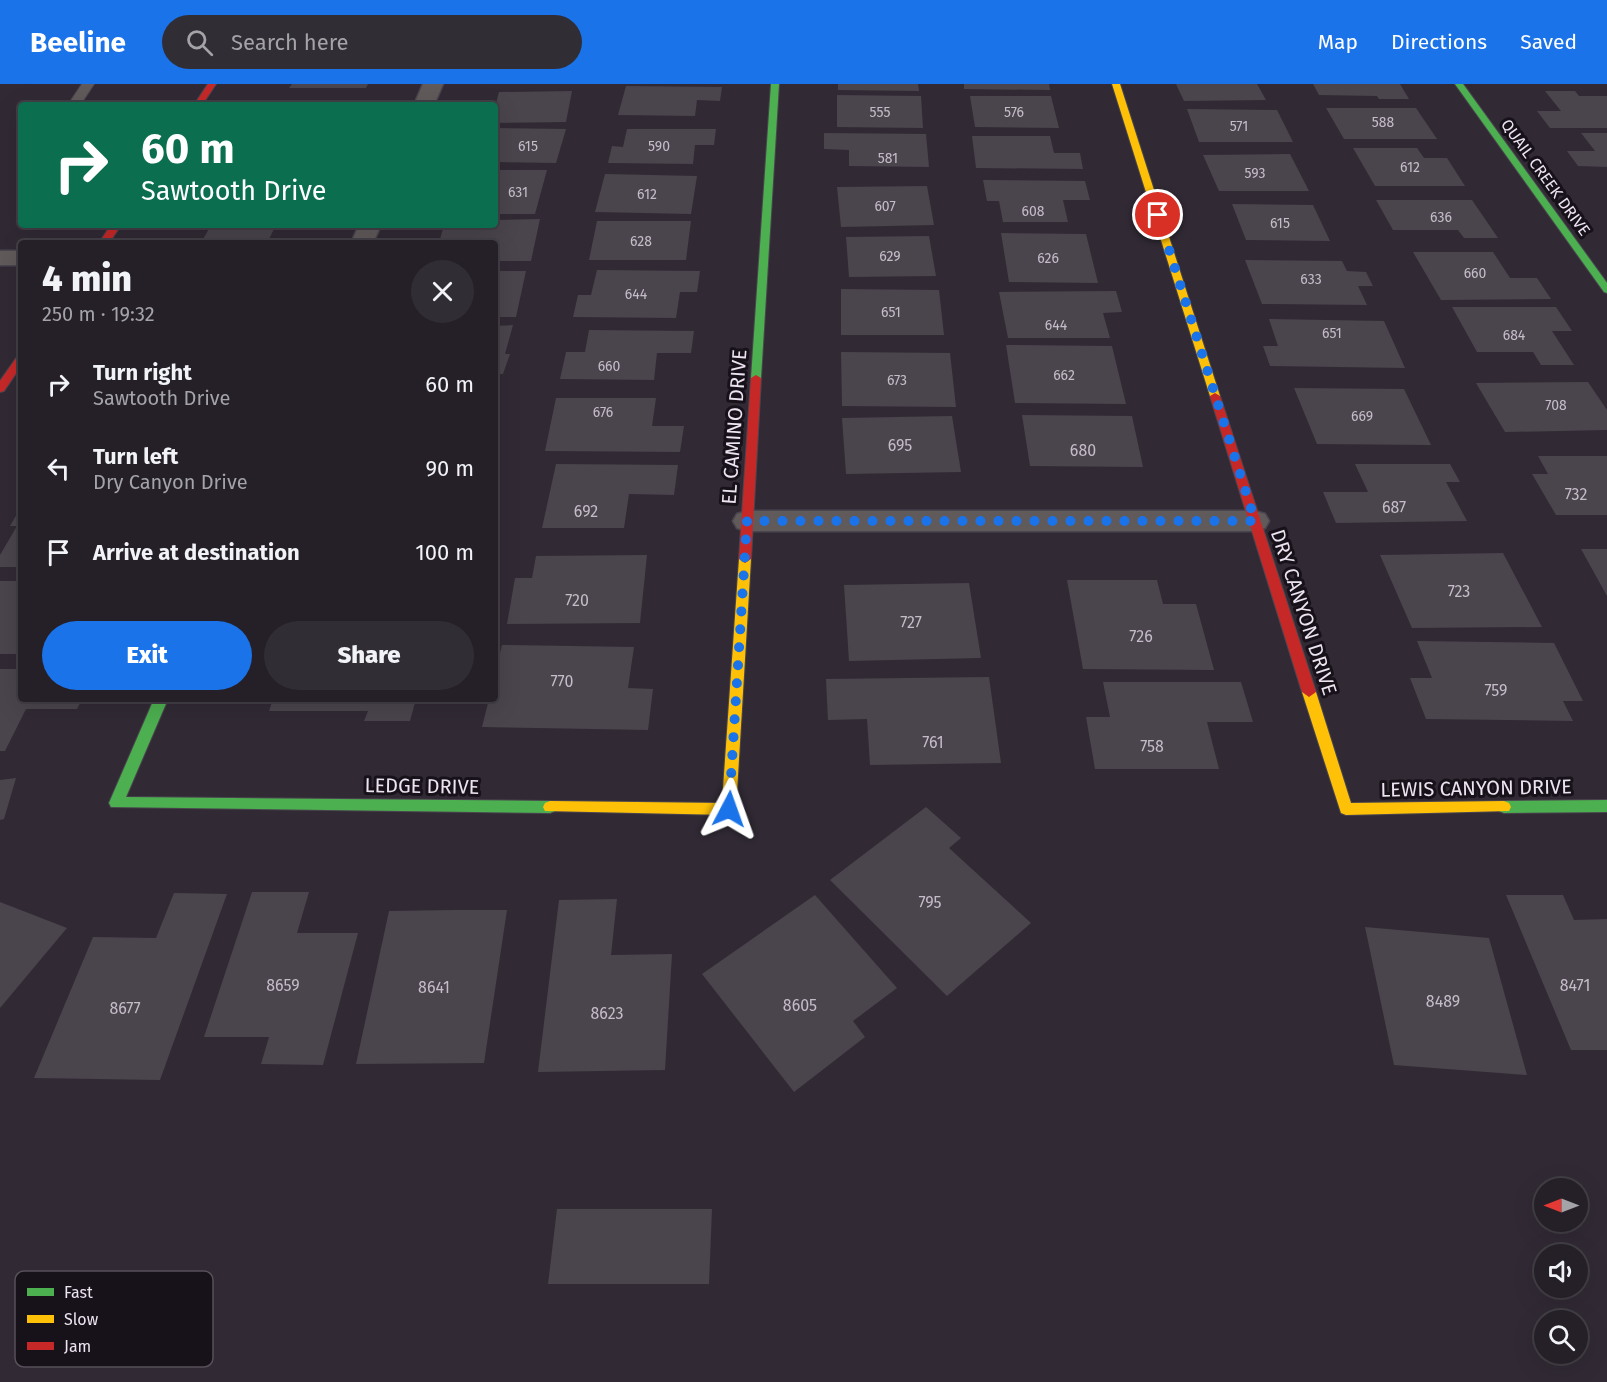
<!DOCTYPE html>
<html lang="en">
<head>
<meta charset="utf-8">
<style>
	:root { --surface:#252028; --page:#312d34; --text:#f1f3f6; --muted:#a3a3a8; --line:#423e45; --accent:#1a73e8 }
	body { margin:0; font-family:"Fira Sans",sans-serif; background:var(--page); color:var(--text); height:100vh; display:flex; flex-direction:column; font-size:22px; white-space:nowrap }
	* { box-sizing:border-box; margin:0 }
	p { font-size:20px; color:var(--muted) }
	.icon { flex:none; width:33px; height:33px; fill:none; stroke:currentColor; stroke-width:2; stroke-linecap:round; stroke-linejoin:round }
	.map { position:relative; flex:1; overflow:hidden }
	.sheet { position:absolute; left:18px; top:156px; width:480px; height:462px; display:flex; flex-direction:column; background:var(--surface); border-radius:6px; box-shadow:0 6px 24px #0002,0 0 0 2px var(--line) }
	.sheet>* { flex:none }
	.guide { position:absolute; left:18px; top:18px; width:480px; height:126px; border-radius:6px; box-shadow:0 6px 24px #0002,0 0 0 2px var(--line); background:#0b6e4f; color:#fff; overflow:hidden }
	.needle { width:39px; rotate:270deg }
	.buttons { position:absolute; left:1534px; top:1094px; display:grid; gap:12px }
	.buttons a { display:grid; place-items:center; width:54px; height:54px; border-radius:50%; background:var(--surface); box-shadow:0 6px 24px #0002,0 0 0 2px var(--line); font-size:30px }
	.pin { position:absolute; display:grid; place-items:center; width:51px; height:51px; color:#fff; margin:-26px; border:3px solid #fff; border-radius:50%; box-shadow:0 2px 6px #0007 }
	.me { position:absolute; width:66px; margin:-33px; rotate:4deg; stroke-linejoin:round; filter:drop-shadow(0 0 4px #0008) }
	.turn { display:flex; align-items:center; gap:21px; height:126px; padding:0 24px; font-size:27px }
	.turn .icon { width:78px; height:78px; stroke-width:2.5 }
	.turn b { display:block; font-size:42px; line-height:51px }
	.round { display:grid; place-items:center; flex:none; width:63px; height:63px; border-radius:32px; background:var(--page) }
	.headline { display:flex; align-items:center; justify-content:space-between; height:102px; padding:0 24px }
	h1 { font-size:36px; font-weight:800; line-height:45px }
	.cta { display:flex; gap:12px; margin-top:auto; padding:12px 24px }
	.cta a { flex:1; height:69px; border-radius:36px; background:var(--accent); color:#fff; font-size:24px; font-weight:800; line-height:69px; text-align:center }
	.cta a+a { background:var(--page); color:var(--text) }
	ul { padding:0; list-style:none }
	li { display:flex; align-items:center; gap:18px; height:84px; padding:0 24px }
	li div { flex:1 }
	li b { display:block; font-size:22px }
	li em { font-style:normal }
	header { display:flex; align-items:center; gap:36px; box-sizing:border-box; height:84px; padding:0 30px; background:var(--accent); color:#fff }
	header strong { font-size:28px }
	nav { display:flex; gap:33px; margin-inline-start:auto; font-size:21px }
	.search { width:420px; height:54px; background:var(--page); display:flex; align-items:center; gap:15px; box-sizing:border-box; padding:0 21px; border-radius:33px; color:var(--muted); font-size:22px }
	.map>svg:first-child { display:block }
	.building { fill:#4a444d }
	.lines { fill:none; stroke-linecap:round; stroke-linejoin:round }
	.lane-casing { stroke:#4a454e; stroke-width:2 }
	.street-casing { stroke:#4a454e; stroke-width:3 }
	.fast-casing { stroke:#4a454e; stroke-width:2 }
	.slow-casing { stroke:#4a454e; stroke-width:2 }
	.jam-casing { stroke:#4a454e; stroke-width:2 }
	.lane { fill:#615a5b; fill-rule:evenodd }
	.street { fill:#615a5b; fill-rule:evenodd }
	.fast { fill:#4caf50; fill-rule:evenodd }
	.slow { fill:#ffc107; fill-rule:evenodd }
	.jam { fill:#c62828; fill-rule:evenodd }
	.route { stroke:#1a73e8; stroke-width:10; stroke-dasharray:0 18 }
	.labels { text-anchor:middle; stroke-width:6; stroke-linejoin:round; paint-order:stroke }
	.far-number-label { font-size:14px; fill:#c4bcc8 }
	.far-street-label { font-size:16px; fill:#ece4f1; stroke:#17111a }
	.number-label { font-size:16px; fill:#c4bcc8 }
	.street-label { font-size:20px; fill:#ece4f1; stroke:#17111a }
	.key { fill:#17111a; stroke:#57505a; stroke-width:1.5 }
	.key-label { font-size:16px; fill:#ece4f1 }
</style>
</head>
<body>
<header>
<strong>Beeline</strong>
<div class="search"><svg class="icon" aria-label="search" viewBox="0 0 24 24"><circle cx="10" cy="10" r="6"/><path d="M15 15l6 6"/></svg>Search here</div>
<nav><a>Map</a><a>Directions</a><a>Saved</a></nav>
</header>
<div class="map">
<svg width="1607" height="1298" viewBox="0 0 1607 1298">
	<rect width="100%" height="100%" fill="#312a35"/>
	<path class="building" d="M 292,0 L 368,0 L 366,4 L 289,4 Z
		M 838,0 L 918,0 L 919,7 L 838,6 Z
		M 964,0 L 1049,0 L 1050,6 L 964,5 Z
		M 1176,0 L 1257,0 L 1266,16 L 1184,17 Z
		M 1313,0 L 1400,0 L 1409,15 L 1379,15 L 1377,12 L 1319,11 Z
		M 626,2 L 722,3 L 720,17 L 697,16 L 695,32 L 618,31 Z
		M 572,7 L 566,38 L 495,39 L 495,23 L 499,8 Z
		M 1545,7 L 1575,7 L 1579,12 L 1607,12 L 1607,44 L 1550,44 L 1537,27 L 1561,27 Z
		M 837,11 L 921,12 L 923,44 L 837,43 Z
		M 970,12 L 1051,12 L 1059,44 L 975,43 Z
		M 1326,24 L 1416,24 L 1437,55 L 1344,55 Z
		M 1187,25 L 1277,26 L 1293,58 L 1199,58 Z
		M 495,44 L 566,45 L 556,79 L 495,78 Z
		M 627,45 L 716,45 L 714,61 L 695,61 L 693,80 L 608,79 L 612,62 L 623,63 Z
		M 824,49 L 926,50 L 929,83 L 849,82 L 849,66 L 824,65 Z
		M 1581,49 L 1607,49 L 1607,83 L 1578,82 L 1567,67 L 1595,67 Z
		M 972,52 L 1050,52 L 1054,69 L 1080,69 L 1083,85 L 976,84 Z
		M 1353,64 L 1417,64 L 1424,74 L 1447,74 L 1465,102 L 1375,102 Z
		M 1290,70 L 1309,107 L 1219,107 L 1203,71 Z
		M 495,86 L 547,86 L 535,130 L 495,130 Z
		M 605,90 L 697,92 L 691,130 L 595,128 Z
		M 983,96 L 1085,97 L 1090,116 L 1063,116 L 1068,138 L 1003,138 L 999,117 L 987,117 Z
		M 927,102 L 934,141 L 841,143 L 837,103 Z
		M 1376,116 L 1472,116 L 1498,154 L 1464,154 L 1458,146 L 1393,146 Z
		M 1232,120 L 1313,121 L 1330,157 L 1246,156 Z
		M 540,135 L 531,177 L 495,177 L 495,159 L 439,159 L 444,141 L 495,141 L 495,136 Z
		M 597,137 L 691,137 L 686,176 L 589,176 Z
		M 211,141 L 276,141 L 267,159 L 201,159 Z
		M 1001,149 L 1086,150 L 1098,199 L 1009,198 Z
		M 929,152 L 936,192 L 849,193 L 846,153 Z
		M 1413,168 L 1493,168 L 1510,194 L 1537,194 L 1551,215 L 1441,216 Z
		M 1245,176 L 1342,177 L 1347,187 L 1366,188 L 1373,202 L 1358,202 L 1367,221 L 1262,220 Z
		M 597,186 L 700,187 L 697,208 L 680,208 L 676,234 L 573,233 L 578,211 L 591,211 Z
		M 495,187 L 526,187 L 516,233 L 495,233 Z
		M 841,205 L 939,206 L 944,251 L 841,251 Z
		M 1116,207 L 1122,228 L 1103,229 L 1110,254 L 1008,254 L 999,208 Z
		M 1452,223 L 1556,223 L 1572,247 L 1552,247 L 1574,281 L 1541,281 L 1533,268 L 1477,268 Z
		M 1269,235 L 1384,237 L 1405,284 L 1270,282 L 1263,262 L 1278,262 Z
		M 513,241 L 505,270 L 510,270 L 503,290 L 495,290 L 495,242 Z
		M 589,246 L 694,247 L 691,269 L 657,269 L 654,296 L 560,295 L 566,268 L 585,268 Z
		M 1006,261 L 1112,262 L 1126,320 L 1015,319 Z
		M 841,268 L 950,269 L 956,323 L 842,322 Z
		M 1588,298 L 1607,326 L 1607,346 L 1505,348 L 1476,299 Z
		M 1294,304 L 1404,305 L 1431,361 L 1317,360 Z
		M 556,314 L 656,314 L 652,342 L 684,342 L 680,368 L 545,367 Z
		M 1022,331 L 1132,332 L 1143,383 L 1030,382 Z
		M 952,332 L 961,388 L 846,390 L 842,334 Z
		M 1538,372 L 1607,372 L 1607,431 L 1556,431 L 1532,390 L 1548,390 Z
		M 556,380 L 678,381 L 674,411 L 629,410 L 624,444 L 542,444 Z
		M 1355,380 L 1450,380 L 1460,398 L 1446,398 L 1467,437 L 1336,439 L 1323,408 L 1368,408 Z
		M 21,423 L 21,483 L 0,483 L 0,471 L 17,442 L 10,442 Z
		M 1581,465 L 1607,465 L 1607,512 Z
		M 1503,469 L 1542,543 L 1412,544 L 1380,471 Z
		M 647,471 L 640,539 L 507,540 L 515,494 L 532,494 L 536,472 Z
		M 1067,496 L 1157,496 L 1163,520 L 1196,520 L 1214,586 L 1083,585 Z
		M 0,497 L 21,497 L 21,570 L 0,570 Z
		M 969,499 L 981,574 L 849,577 L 844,501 Z
		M 1417,557 L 1554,559 L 1583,617 L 1563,617 L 1573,637 L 1426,635 L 1410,594 L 1432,594 Z
		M 502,561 L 634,563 L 628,604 L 653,605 L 648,646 L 482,643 L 489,615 L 495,615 L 495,589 Z
		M 0,585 L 21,585 L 21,615 L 82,615 L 77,625 L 26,625 L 5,667 L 0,667 Z
		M 989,593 L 1001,679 L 870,681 L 867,635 L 828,636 L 826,595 Z
		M 1103,598 L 1241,598 L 1253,638 L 1207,638 L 1219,685 L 1095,685 L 1086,633 L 1110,633 Z
		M 273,615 L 416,615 L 410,637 L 364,637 L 368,627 L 269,627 Z
		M 16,694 L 4,735 L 0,736 L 0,696 Z
		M 926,723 L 961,754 L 949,764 L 1031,839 L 947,912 L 830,796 Z
		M 252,808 L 309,808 L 297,849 L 358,849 L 323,981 L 261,980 L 269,953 L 204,953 Z
		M 174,809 L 227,810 L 160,996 L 34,994 L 93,853 L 156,854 Z
		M 815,811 L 897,904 L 853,937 L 865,953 L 794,1008 L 702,890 Z
		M 1506,811 L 1563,811 L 1574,836 L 1607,835 L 1607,966 L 1571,966 Z
		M 617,815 L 611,871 L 672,870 L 665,986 L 538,988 L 559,816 Z
		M 0,818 L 67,844 L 0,924 Z
		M 454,826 L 507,826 L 484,979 L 356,980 L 389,827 Z
		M 1365,843 L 1489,854 L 1527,991 L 1394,981 Z
		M 557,1125 L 712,1125 L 709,1200 L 548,1200 Z"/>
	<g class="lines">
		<g class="lane-casing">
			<path id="lane" d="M 82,0 L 94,0 L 80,21 L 68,21 Z"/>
		</g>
		<g class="street-casing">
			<path id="street" d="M 423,0 L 443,0 L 434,21 L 414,21 Z
				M 359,141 L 381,141 L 373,159 L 351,159 Z
				M 0,167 L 21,167 L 21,181 L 0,181 Z
				M 747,427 L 1255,427 L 1265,430 L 1269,437 L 1265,444 L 1255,447 L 747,447 L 737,444 L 733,437 L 737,430 Z"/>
		</g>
		<g class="fast-casing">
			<path id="fast" d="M 771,0 L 779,0 L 761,294 L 756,297 L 751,294 Z
				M 1455,0 L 1463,0 L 1607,199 L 1607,209 L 1604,208 Z
				M 154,615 L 168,615 L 126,713 L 550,717 L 555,719 L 557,723 L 555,727 L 550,729 L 111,723 L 109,719 Z
				M 1607,716 L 1607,728 L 1504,729 L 1499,727 L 1497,723 L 1499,719 L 1504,717 Z"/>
		</g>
		<g class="slow-casing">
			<path id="slow" d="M 1112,0 L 1120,0 L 1220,312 L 1219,314 L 1215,315 L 1210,312 Z
				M 745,471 L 751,475 L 736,725 L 734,729 L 729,731 L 545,727 L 543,723 L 545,719 L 550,717 L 722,719 L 739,475 Z
				M 1309,603 L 1316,608 L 1351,719 L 1504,717 L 1509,719 L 1511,723 L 1509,727 L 1346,731 L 1341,729 L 1302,608 Z"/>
		</g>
		<g class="jam-casing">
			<path id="jam" d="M 208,0 L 216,0 L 202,21 L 194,21 Z
				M 111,141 L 121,141 L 109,159 L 99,159 Z
				M 21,272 L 21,282 L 4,307 L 0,308 L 0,297 L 17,273 Z
				M 756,291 L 761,294 L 751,475 L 745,479 L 739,475 L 751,294 Z
				M 1215,309 L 1220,312 L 1316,608 L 1309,613 L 1302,608 L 1210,312 Z"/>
		</g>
		<use href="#lane" class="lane"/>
		<use href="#street" class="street"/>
		<use href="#fast" class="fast"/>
		<use href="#slow" class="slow"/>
		<use href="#jam" class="jam"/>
	</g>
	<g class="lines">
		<path class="route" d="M 729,725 L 747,437 L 1255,437 L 1158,131"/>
	</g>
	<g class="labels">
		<g class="far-number-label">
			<text x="880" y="33">555</text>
			<text x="1014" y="33">576</text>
			<text x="1383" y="43">588</text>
			<text x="1239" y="47">571</text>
			<text x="528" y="67">615</text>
			<text x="659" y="67">590</text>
			<text x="888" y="79">581</text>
			<text x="1410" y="88">612</text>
			<text x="1255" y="94">593</text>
			<text x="518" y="113">631</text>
			<text x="647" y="115">612</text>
			<text x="885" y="127">607</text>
			<text x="1033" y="132">608</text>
			<text x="1441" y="138">636</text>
			<text x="1280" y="144">615</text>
			<text x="641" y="162">628</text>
			<text x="890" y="177">629</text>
			<text x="1048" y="179">626</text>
			<text x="1475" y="194">660</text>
			<text x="1311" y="200">633</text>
			<text x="636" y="215">644</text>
			<text x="891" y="233">651</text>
			<text x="1056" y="246">644</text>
			<text x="1332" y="254">651</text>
			<text x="1514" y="256">684</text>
			<text x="609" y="287">660</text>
			<text x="1064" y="296">662</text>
			<text x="897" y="301">673</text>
			<text x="1556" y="326">708</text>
			<text x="603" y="333">676</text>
			<text x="1362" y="337">669</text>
		</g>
		<g class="far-street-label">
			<text transform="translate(1546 93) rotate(54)" y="6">QUAIL CREEK DRIVE</text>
		</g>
		<g class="number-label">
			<text x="900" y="367">695</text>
			<text x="1083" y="372">680</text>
			<text x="1576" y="416">732</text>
			<text x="1394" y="429">687</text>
			<text x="586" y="433">692</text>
			<text x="1459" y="513">723</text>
			<text x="577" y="522">720</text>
			<text x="911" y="544">727</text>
			<text x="1141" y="558">726</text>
			<text x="562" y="603">770</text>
			<text x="1496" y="612">759</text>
			<text x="933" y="664">761</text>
			<text x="1152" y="668">758</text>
			<text x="930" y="824">795</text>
			<text x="283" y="907">8659</text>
			<text x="1575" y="907">8471</text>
			<text x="434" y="909">8641</text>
			<text x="1443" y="923">8489</text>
			<text x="800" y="927">8605</text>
			<text x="125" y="930">8677</text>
			<text x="607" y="935">8623</text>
		</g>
		<g class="street-label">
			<text transform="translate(734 343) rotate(-86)" y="7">EL CAMINO DRIVE</text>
			<text transform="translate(1304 528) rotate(72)" y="7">DRY CANYON DRIVE</text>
			<text transform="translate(422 702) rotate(1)" y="7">LEDGE DRIVE</text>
			<text transform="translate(1476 704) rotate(-1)" y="7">LEWIS CANYON DRIVE</text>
		</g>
	</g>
	<rect x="15" y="1187" width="198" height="96" rx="9" class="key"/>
	<rect x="27" y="1204" width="27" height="8" fill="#4caf50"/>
	<rect x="27" y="1231" width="27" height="8" fill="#ffc107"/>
	<rect x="27" y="1258" width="27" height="8" fill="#c62828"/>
	<g class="key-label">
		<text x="64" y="1214">Fast</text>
		<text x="64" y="1241">Slow</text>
		<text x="64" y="1268">Jam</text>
	</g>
</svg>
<div class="buttons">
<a><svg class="needle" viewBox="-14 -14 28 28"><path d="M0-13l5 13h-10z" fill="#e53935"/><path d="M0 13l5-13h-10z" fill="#a3a3a8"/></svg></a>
<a><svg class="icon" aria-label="sound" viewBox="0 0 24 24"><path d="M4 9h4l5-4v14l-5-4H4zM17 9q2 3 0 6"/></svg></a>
<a><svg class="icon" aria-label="search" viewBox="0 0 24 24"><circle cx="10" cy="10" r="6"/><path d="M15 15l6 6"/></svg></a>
</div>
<div class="pin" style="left:1158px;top:131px;background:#d93025"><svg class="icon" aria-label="arrive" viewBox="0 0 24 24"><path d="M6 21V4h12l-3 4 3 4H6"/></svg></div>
<svg class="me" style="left:729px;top:725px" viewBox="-20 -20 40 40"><path d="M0-17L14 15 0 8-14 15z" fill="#1a73e8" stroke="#fff" stroke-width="4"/></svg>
<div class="guide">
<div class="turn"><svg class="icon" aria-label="right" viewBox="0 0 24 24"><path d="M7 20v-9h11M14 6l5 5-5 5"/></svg><div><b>60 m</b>Sawtooth Drive</div></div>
</div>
<section class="sheet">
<div class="headline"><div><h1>4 min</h1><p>250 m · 19:32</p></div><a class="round"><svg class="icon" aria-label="close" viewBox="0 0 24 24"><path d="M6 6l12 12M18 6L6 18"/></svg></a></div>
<ul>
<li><svg class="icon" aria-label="right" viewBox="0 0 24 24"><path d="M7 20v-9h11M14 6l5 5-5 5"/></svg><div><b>Turn right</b><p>Sawtooth Drive</p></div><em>60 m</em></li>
<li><svg class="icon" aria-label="left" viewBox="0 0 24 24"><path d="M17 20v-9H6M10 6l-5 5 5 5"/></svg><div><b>Turn left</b><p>Dry Canyon Drive</p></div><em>90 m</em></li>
<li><svg class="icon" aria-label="arrive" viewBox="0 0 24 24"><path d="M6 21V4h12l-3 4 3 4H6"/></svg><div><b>Arrive at destination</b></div><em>100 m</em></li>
</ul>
<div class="cta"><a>Exit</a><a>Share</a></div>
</section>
</div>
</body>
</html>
